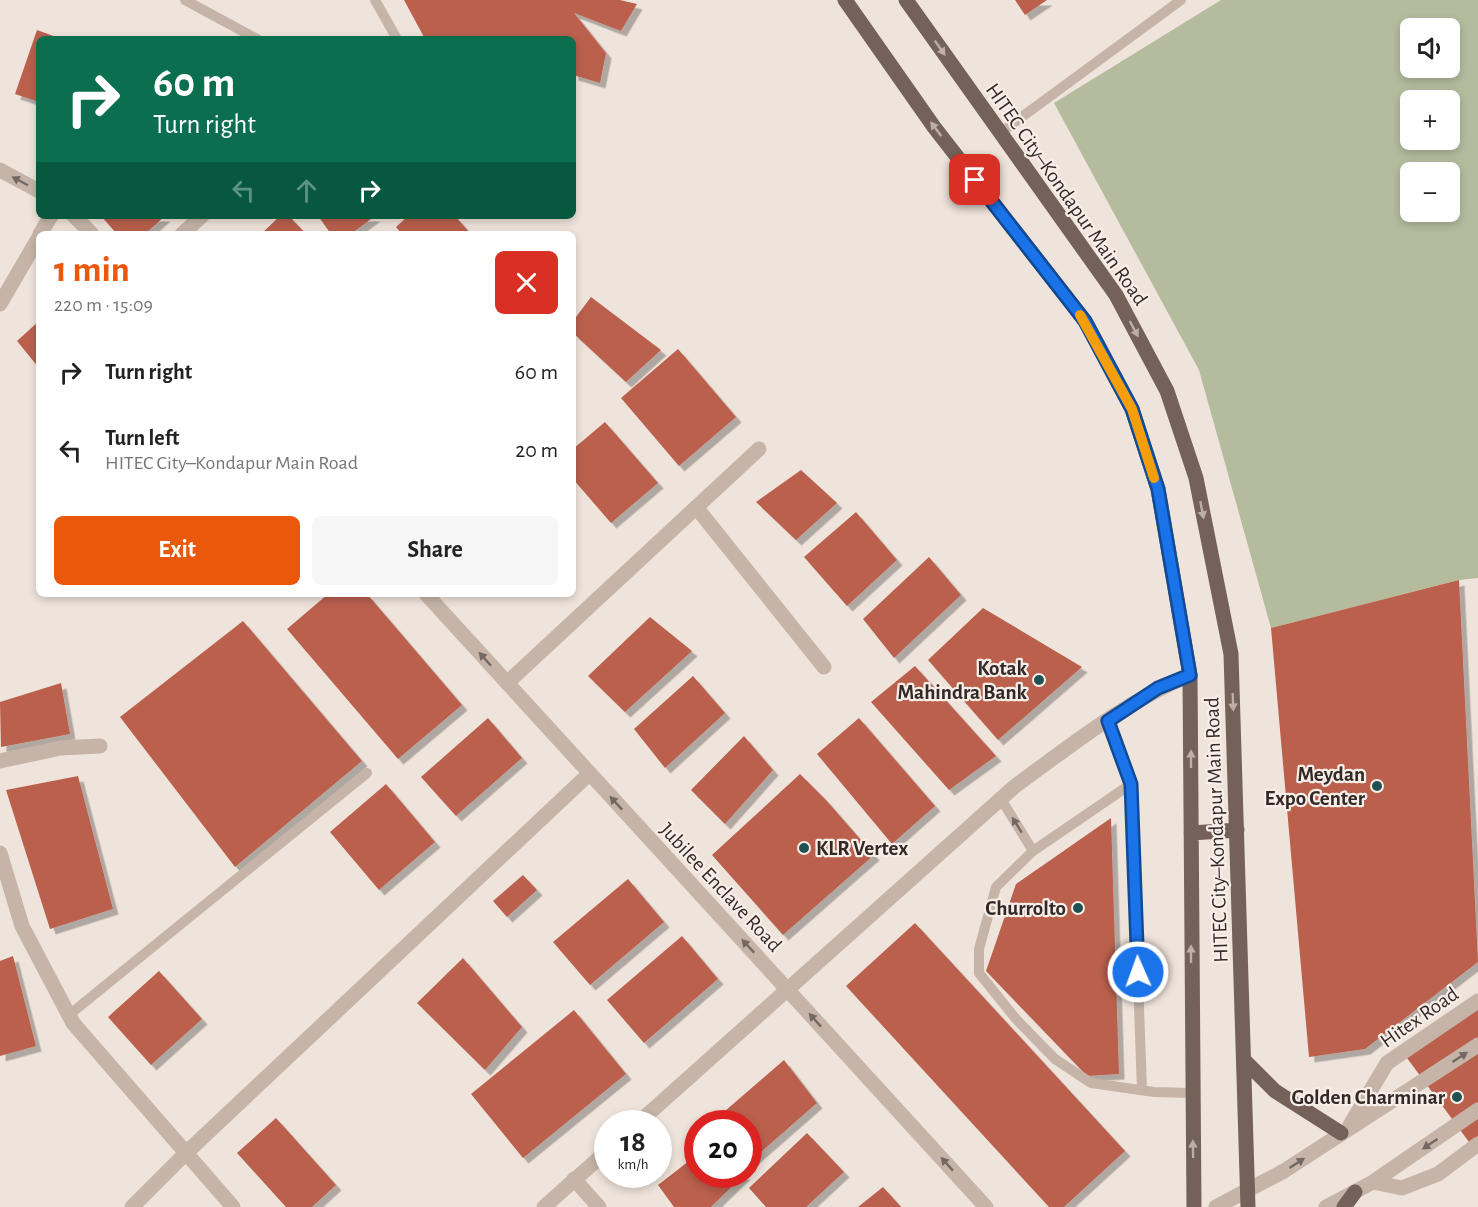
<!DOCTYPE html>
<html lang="en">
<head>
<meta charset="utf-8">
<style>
	:root { --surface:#fff; --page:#f6f6f6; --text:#222; --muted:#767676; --accent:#ea580c }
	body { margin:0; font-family:"Alegreya Sans",sans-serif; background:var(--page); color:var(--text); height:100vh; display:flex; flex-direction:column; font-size:22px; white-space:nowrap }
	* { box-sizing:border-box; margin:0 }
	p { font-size:20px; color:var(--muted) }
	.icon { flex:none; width:33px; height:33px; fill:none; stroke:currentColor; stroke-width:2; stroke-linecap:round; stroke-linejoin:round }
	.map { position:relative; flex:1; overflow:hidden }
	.details { position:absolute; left:36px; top:231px; width:540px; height:366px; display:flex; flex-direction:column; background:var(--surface); border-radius:9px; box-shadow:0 3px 9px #0003 }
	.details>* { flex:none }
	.top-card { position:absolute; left:36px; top:36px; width:540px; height:183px; border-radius:9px; box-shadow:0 3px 9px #0003; background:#0b6e4f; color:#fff; overflow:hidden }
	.tools { position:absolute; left:1400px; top:18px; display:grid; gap:12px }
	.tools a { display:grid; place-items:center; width:60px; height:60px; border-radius:9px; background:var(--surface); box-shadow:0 3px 9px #0003; font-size:30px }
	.speed { position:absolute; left:594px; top:1110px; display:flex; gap:12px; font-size:30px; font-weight:700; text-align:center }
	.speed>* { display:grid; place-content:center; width:78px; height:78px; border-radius:50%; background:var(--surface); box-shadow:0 3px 9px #0003; line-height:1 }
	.speed small { font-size:15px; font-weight:400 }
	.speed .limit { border:9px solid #d22; background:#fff; color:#111 }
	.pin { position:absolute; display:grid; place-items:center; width:51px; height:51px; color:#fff; margin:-26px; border-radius:12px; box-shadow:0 3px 9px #0006 }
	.me { position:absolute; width:66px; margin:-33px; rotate:358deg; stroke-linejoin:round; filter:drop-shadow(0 0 4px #0008) }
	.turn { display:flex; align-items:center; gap:21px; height:126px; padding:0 18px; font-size:27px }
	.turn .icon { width:78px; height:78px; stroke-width:2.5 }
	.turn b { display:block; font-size:42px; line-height:51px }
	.lanes { display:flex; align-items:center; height:57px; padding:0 18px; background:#0003; justify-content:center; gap:30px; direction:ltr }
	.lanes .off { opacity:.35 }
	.round { display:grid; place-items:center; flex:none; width:63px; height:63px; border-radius:9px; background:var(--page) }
	.summary { display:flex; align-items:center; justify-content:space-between; height:102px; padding:0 18px }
	h1 { font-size:36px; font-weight:700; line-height:45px; color:var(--accent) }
	.button { display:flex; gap:12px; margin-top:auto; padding:12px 18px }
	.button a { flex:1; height:69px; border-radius:9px; background:var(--accent); color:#fff; font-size:24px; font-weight:700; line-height:69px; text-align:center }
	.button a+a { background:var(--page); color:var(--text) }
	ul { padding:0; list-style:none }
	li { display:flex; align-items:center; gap:18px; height:78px; padding:0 18px }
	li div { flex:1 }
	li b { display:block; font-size:22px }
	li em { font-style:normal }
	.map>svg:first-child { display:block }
	.green { fill:#b4bc9d; fill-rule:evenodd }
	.building { fill:#ba614e; filter:url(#shadow) }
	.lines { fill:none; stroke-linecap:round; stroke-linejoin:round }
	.service { stroke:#c6b4a8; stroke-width:10 }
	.minor { stroke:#c6b4a8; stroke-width:15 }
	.tertiary { stroke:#c6b4a8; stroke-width:15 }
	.primary { stroke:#74615a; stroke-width:15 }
	.oneway { fill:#bcafa8 }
	.oneway2 { fill:#756862 }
	.route-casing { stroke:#114b97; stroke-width:15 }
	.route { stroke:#1a73e8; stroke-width:10 }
	.slow { stroke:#f59e0b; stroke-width:10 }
	.poi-dot { fill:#215050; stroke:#f7eee7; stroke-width:2 }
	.labels { text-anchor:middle; stroke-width:4.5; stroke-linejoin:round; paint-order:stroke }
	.street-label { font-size:21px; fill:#332a28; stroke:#f7eee7 }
	.poi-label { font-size:21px; font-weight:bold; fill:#332a28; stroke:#f7eee7; text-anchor:end }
</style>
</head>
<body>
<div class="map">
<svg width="1478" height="1207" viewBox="0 0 1478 1207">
	<defs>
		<filter id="shadow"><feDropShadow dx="5.5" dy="5.5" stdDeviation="0" flood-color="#0004"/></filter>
	</defs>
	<rect width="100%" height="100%" fill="#efe4db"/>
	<path class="green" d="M 1221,0 L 1478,0 L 1478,578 L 1459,580 L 1271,628 L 1199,370 L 1054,103 ZM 1410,28 L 1449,28 L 1449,68 L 1410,68 ZM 1410,100 L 1449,100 L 1449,140 L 1410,140 ZM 1410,172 L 1449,172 L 1449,212 L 1410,212 Z"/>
	<path class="building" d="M 404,0 L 620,0 L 637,4 L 621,31 L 574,13 L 606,53 L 600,83 L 573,75 L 573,39 L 425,39 Z
		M 1015,0 L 1047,0 L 1025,15 Z
		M 37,30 L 62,39 L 39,39 L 39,102 L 15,94 Z
		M 101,216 L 165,216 L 145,234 L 117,234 Z
		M 280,216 L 289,216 L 306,234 L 261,234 Z
		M 318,216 L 375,216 L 351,234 L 331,234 Z
		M 408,216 L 455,216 L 471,234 L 402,234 L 396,227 Z
		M 591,297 L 661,350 L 626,382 L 573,333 L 573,321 Z
		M 39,321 L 39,368 L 17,341 Z
		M 678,349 L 736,417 L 679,466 L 621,398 Z
		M 605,422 L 658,483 L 611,523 L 573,479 L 573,449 Z
		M 801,470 L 837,503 L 796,540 L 756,502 Z
		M 856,512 L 897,560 L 847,606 L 804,557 Z
		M 929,557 L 961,595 L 894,658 L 863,619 Z
		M 1459,580 L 1478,962 L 1365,1049 L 1309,1057 L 1271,628 Z
		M 328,594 L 367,594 L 462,705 L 398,759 L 287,629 Z
		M 983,608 L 1082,667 L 998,740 L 928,660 Z
		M 650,617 L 692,651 L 625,712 L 588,676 Z
		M 243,621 L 362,761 L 235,867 L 120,717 Z
		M 915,666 L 996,756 L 949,790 L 871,702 Z
		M 693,676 L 725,713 L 665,768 L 634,729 Z
		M 61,683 L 70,734 L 1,747 L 0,702 Z
		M 488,718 L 522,758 L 456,816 L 421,777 Z
		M 859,718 L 935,806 L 892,844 L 817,754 Z
		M 744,736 L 773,770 L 725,824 L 691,790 Z
		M 800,774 L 826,800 L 874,855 L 783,935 L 712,855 Z
		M 78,776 L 113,909 L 50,929 L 6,790 Z
		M 386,784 L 435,842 L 379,890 L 330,832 Z
		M 1111,818 L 1119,1074 L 1087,1076 L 986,971 L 1016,884 Z
		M 523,875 L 537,890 L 507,917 L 493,901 Z
		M 628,879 L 664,922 L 590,985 L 553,942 Z
		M 915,923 L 1125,1151 L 1064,1207 L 1049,1207 L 846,986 Z
		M 682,936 L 718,979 L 644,1043 L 607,1000 Z
		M 13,956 L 36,1046 L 0,1056 L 0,961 Z
		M 463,958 L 522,1027 L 485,1070 L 417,1003 Z
		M 159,971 L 202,1019 L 151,1065 L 108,1017 Z
		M 1478,1006 L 1478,1136 L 1469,1142 L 1407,1058 Z
		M 574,1010 L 626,1074 L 523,1158 L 471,1094 Z
		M 784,1060 L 817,1103 L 752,1160 L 748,1157 L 748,1124 L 710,1124 Z
		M 276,1118 L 336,1185 L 312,1207 L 286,1207 L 237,1153 Z
		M 807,1133 L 844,1172 L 806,1207 L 766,1207 L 749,1188 Z
		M 698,1154 L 698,1174 L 745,1174 L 711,1207 L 674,1207 L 658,1185 Z
		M 883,1187 L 901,1207 L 858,1207 Z"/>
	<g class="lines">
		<path class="service" d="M 185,0 L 257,39
			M 375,0 L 397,39
			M 1000,133 L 1181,0
			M 1108,721 L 1131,784 L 1142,1090
			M 1131,784 L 1033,851 L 996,887 L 979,949 L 979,973 L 1016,1019 L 1055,1059 L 1091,1083 L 1154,1092 L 1192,1093
			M 1001,799 L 1033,851
			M 69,1015 L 367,773"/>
		<path class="minor" d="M 40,234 L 51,216
			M 182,234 L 202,216
			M 0,304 L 39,237
			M 696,507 L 824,667
			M 507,683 L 759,449
			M 0,761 L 61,748 L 100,746
			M 0,853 L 22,926 L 73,1023 L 233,1207
			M 637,1124 L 1014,787 C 1070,746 1126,701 1190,675
			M 574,1179 L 599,1207
			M 132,1207 L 186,1153 L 589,774
			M 544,1207 L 608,1150"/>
		<path class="tertiary" d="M 0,170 L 39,191
			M 74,216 L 92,234
			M 426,594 L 986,1207
			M 1350,1125 L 1387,1063 L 1478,1001
			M 1373,1182 L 1402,1188 L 1438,1174 L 1478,1144
			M 1216,1207 L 1284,1171 L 1478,1045
			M 1326,1207 L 1373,1182 L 1478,1110"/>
		<path class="primary" d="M 845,0 L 934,127 L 1085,321 L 1132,409 L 1158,489 L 1190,675 L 1194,1207
			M 906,0 L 1116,295 L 1167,391 L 1196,478 L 1231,654 L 1248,1207
			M 1191,833 L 1237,830
			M 1244,1060 L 1275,1091 L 1341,1133
			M 1344,1207 L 1355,1192"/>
	</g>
	<defs><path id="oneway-solid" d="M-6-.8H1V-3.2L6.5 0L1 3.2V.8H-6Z" transform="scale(1.5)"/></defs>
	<g class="oneway">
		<use href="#oneway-solid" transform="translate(940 48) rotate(55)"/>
		<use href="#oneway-solid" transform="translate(936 129) rotate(-127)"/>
		<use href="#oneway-solid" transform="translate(1134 329) rotate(62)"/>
		<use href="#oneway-solid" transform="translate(1202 510) rotate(79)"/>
		<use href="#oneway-solid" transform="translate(1233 702) rotate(88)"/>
		<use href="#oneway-solid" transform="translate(1191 759) rotate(-90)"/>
		<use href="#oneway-solid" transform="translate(1191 954) rotate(-90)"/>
		<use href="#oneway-solid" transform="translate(1193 1149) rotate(-91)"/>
	</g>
	<g class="oneway2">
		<use href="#oneway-solid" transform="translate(20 181) rotate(-152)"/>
		<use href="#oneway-solid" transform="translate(485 659) rotate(-132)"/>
		<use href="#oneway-solid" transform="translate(616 803) rotate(-133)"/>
		<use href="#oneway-solid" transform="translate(1017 825) rotate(-122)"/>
		<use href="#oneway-solid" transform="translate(748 946) rotate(-133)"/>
		<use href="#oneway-solid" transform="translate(815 1020) rotate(-132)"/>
		<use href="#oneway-solid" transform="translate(1460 1057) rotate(-33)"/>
		<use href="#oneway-solid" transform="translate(1430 1144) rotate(146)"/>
		<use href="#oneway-solid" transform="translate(1297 1163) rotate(-33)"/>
		<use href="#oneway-solid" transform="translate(947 1164) rotate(-132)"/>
	</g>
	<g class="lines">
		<g class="route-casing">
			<path id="route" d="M 975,180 L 1085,321 L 1132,409 L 1158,489 L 1190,675 L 1158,688 L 1108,721 L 1131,784 L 1138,972"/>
		</g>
		<use href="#route" class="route"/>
		<path class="slow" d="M 1080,315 L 1132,409 L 1154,478"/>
	</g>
	<g class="poi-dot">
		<circle cx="1039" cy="680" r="6"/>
		<circle cx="1377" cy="786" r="6"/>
		<circle cx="804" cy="848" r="6"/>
		<circle cx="1078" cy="908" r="6"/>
		<circle cx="1457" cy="1097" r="6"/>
	</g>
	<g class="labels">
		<g class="street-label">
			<text transform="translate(1067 194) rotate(55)" y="7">HITEC City–Kondapur Main Road</text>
			<text transform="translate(1216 830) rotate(-92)" y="7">HITEC City–Kondapur Main Road</text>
			<text transform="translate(721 887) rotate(47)" y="7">Jubilee Enclave Road</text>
			<text transform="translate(1419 1017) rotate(-35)" y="7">Hitex Road</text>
		</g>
		<g class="poi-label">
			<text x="1027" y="675">Kotak<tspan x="1027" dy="24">Mahindra Bank</tspan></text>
			<text x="1365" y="781">Meydan<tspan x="1365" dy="24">Expo Center</tspan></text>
			<text x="816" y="855" text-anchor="start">KLR Vertex</text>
			<text x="1066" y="915">Churrolto</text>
			<text x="1445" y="1104">Golden Charminar</text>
		</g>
	</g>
</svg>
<div class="tools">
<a><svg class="icon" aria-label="sound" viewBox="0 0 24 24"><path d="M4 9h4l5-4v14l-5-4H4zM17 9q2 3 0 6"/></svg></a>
<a>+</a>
<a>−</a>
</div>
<div class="speed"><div>18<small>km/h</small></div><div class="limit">20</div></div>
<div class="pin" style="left:975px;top:180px;background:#d93025"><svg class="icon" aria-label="arrive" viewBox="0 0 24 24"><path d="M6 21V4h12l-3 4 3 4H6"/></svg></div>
<svg class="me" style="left:1138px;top:972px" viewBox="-20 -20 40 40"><circle r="17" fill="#1a73e8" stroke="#fff" stroke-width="3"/><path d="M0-11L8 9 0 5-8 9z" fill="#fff"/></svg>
<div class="top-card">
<div class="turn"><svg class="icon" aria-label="right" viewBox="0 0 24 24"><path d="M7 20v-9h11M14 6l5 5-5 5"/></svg><div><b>60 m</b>Turn right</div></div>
<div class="lanes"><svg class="icon off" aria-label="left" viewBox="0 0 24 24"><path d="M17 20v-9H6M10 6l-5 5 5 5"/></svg><svg class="icon off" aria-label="ahead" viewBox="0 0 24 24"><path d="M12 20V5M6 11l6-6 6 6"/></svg><svg class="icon" aria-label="right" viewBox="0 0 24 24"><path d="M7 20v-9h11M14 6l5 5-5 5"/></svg></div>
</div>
<section class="details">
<div class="summary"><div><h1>1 min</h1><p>220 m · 15:09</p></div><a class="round" style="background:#d93025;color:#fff"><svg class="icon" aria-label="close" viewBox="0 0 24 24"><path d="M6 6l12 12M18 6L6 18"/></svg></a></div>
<ul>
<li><svg class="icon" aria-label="right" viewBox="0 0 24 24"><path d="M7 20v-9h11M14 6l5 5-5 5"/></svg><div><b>Turn right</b></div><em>60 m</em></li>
<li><svg class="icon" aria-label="left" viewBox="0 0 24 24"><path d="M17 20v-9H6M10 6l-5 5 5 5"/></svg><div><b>Turn left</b><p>HITEC City–Kondapur Main Road</p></div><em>20 m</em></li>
</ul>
<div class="button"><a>Exit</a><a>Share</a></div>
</section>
</div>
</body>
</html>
